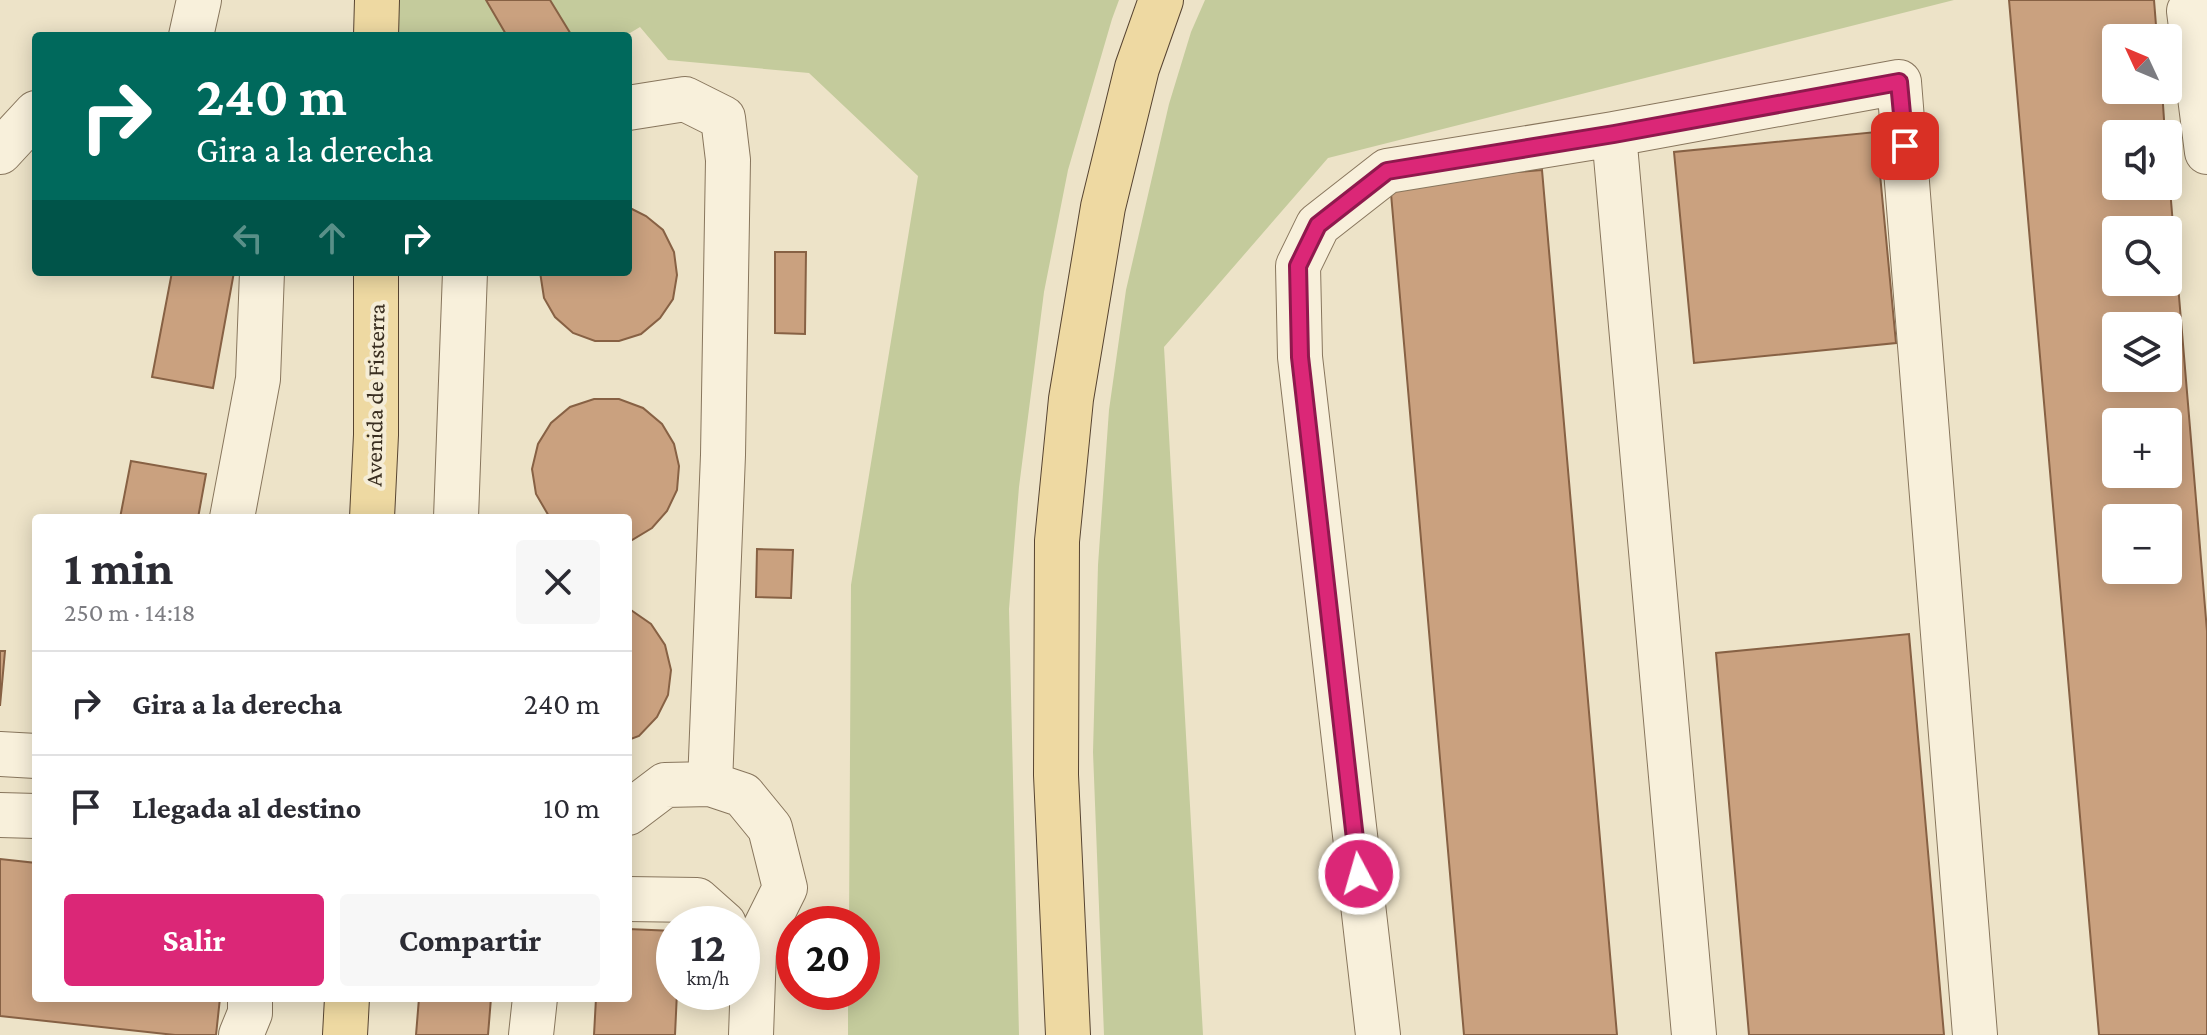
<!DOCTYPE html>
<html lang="es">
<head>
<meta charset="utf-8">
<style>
	:root { --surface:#fff; --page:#f7f7f7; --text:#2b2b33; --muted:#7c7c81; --line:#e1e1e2; --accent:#db2777 }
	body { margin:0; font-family:"Crimson Pro",serif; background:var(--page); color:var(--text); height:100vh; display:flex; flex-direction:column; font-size:30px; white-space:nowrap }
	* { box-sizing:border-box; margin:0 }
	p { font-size:26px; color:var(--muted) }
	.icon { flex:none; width:44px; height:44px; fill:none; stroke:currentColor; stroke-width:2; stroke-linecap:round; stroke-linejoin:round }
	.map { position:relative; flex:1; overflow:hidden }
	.panel { position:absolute; left:32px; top:514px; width:600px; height:488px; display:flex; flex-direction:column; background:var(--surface); border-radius:8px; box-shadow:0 4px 20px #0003 }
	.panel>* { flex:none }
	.top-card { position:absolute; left:32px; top:32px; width:600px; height:244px; border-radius:8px; box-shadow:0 4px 20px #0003; background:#00695c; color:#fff; overflow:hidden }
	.needle { width:52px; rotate:314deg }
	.fabs { position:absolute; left:2102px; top:24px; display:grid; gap:16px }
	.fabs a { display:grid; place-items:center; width:80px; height:80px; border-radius:8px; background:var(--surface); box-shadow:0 4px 20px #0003; font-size:40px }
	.speed { position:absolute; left:656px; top:906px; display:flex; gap:16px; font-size:40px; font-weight:700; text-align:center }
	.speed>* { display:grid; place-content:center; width:104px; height:104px; border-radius:50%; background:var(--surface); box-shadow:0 4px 20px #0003; line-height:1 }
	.speed small { font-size:20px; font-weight:400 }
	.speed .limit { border:12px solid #d22; background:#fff; color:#111 }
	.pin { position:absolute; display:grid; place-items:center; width:68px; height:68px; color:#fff; margin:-34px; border-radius:16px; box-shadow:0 4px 12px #0006 }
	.me { position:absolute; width:88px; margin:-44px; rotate:354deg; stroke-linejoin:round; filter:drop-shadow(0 0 6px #0008) }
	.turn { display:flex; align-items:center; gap:28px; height:168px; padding:0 32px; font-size:36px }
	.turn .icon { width:104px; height:104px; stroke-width:2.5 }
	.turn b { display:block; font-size:56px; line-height:68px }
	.lanes { display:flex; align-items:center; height:76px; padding:0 32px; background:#0003; justify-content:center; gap:40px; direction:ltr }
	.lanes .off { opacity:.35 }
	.round { display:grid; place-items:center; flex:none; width:84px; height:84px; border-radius:8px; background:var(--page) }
	.overview { display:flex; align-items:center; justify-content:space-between; height:136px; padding:0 32px }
	h1 { font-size:48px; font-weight:700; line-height:60px }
	.button { display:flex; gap:16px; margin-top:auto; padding:16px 32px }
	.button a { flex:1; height:92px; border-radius:8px; background:var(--accent); color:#fff; font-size:32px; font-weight:700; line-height:92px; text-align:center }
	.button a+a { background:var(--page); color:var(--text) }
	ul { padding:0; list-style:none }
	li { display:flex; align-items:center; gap:24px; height:104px; padding:0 32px; border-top:2px solid var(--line) }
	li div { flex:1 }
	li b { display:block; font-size:30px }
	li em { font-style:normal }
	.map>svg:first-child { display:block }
	.green { fill:#c4cb9c }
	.building { fill:#caa17f; stroke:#876144; stroke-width:2; fill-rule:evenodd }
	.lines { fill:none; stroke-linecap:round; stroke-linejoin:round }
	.minor-casing { stroke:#88765d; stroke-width:46 }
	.major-casing { stroke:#574431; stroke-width:46 }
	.minor { stroke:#f8f0db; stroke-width:44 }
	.major { stroke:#eed9a2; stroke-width:44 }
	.route-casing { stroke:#8e194d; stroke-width:20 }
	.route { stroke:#db2777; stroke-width:14 }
	.labels { text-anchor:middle; stroke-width:8; stroke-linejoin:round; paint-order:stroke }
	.street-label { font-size:24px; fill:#392e20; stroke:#f5edd7 }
</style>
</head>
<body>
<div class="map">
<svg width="2207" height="1035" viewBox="0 0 2207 1035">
	<rect width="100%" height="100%" fill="#ede3c8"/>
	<path class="green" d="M 395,0 L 1119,0 L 1112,19 L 1068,170 L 1044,292 L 1019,487 L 1009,609 L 1019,1035 L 848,1035 L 848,992 L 862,992 L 862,924 L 849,924 L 851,585 L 918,176 L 809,73 L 668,60 L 640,27 L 625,36 L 398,36 Z
		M 1205,0 L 1954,0 L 1328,158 L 1164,347 L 1203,1035 L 1104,1035 L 1093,752 L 1098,565 L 1109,410 L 1126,290 L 1169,104 L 1191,32 Z"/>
	<path class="building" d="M 486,0 L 550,0 L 572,36 L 507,36 Z
		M 2009,0 L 2154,0 L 2157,38 L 2116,38 L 2116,90 L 2162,90 L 2165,134 L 2116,134 L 2116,186 L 2168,186 L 2168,165 L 2207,631 L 2207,1035 L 2099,1035 ZM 2116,230 L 2168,230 L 2168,282 L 2116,282 ZM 2116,326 L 2168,326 L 2168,378 L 2116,378 ZM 2116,422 L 2168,422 L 2168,474 L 2116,474 ZM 2116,518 L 2168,518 L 2168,570 L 2116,570 Z
		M 1876,132 L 1896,343 L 1694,363 L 1674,152 Z
		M 1542,170 L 1617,1035 L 1464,1035 L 1390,182 Z
		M 628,207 L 646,216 L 663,230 L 674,252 L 677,275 L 673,299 L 660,318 L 641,334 L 619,341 L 595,341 L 573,333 L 555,317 L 544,298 L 540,272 L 628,272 Z
		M 775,252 L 806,252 L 805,334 L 775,333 Z
		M 172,272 L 234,272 L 213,388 L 152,377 Z
		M 594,399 L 619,399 L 643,408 L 662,424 L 674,444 L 679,466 L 677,490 L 667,511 L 652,528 L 632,540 L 628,541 L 628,518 L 550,518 L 536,494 L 532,469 L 538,444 L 551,423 L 570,407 Z
		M 131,461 L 206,474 L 198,518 L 120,518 Z
		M 757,549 L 793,550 L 791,598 L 756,597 Z
		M 628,608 L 651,624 L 665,645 L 671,670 L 668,695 L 657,717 L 639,736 L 628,740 Z
		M 1909,634 L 1944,1035 L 1749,1035 L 1716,653 Z
		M 0,651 L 5,651 L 0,706 Z
		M 0,859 L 36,863 L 36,998 L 220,998 L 216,1035 L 175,1035 L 0,1016 Z
		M 628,929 L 674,931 L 674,992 L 677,992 L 675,1035 L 594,1035 L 596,998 L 628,998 Z
		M 419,998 L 491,998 L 488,1035 L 416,1035 Z"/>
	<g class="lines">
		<g class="minor-casing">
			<path id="minor" d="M 2207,7 L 2189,11 L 2207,152
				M 191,36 L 199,0
				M 628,108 L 685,99 L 723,118 L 728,160 L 723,455 L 710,784
				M 0,152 L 36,113
				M 232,518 L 258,379 L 262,272
				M 456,518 L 465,272
				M 0,754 L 36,756
				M 628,813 L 665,785 L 710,784 L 743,795 L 770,828 L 785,888 L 754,950
				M 0,815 L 36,816
				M 628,899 L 697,900 L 724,924
				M 742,940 L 754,950 L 751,1035
				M 241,1035 L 250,1013 L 250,998
				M 531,1035 L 535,998
				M 1378,1035 L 1300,357 L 1298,266 L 1318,225 L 1387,171 L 1614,134
				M 1694,1035 L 1614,134 L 1899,82 L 1975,1035"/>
		</g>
		<g class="major-casing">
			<path id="major" d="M 376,36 L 377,0
				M 372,518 L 376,435 L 376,272
				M 345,1035 L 347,998
				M 1068,1035 L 1056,775 L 1057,541 L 1071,399 L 1103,207 L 1137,68 L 1161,0"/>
		</g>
		<use href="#minor" class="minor"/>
		<use href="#major" class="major"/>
	</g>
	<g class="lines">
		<g class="route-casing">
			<path id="route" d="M 1359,874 L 1300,357 L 1298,266 L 1318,225 L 1387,171 L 1614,134 L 1899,82 L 1905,146"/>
		</g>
		<use href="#route" class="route"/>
	</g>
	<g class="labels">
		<g class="street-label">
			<text transform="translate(375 395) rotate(-89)" y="8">Avenida de Fisterra</text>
		</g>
	</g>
</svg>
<div class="fabs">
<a><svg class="needle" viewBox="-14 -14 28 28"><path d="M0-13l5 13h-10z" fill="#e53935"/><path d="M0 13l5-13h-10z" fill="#7c7c81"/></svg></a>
<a><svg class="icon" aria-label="sound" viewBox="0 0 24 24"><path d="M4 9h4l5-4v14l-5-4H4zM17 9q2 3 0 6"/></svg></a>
<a><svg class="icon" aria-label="search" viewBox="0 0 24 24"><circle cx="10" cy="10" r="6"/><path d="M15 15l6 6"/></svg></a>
<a><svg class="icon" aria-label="layers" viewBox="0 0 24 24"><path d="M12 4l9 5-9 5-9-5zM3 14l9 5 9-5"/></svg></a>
<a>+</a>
<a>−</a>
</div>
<div class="speed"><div>12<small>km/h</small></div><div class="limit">20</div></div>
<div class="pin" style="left:1905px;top:146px;background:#d93025"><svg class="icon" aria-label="arrive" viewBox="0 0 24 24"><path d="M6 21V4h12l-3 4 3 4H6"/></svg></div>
<svg class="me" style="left:1359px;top:874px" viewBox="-20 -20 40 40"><circle r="17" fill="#db2777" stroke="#fff" stroke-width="3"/><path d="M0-11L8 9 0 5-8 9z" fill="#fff"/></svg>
<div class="top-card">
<div class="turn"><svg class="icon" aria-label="right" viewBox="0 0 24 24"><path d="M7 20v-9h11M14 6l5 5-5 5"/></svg><div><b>240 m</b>Gira a la derecha</div></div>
<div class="lanes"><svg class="icon off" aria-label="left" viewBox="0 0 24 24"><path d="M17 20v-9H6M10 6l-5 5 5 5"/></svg><svg class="icon off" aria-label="ahead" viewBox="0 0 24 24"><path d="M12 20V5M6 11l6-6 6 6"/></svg><svg class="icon" aria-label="right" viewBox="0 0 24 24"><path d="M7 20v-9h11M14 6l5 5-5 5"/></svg></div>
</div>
<section class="panel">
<div class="overview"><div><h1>1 min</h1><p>250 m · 14:18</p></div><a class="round"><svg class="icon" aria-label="close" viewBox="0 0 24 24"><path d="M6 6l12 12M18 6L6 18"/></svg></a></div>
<ul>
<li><svg class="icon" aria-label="right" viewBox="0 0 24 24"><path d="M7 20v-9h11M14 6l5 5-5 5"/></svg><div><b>Gira a la derecha</b></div><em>240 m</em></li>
<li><svg class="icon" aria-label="arrive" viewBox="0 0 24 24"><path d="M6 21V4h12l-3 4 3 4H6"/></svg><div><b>Llegada al destino</b></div><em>10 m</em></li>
</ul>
<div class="button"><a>Salir</a><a>Compartir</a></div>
</section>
</div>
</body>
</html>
